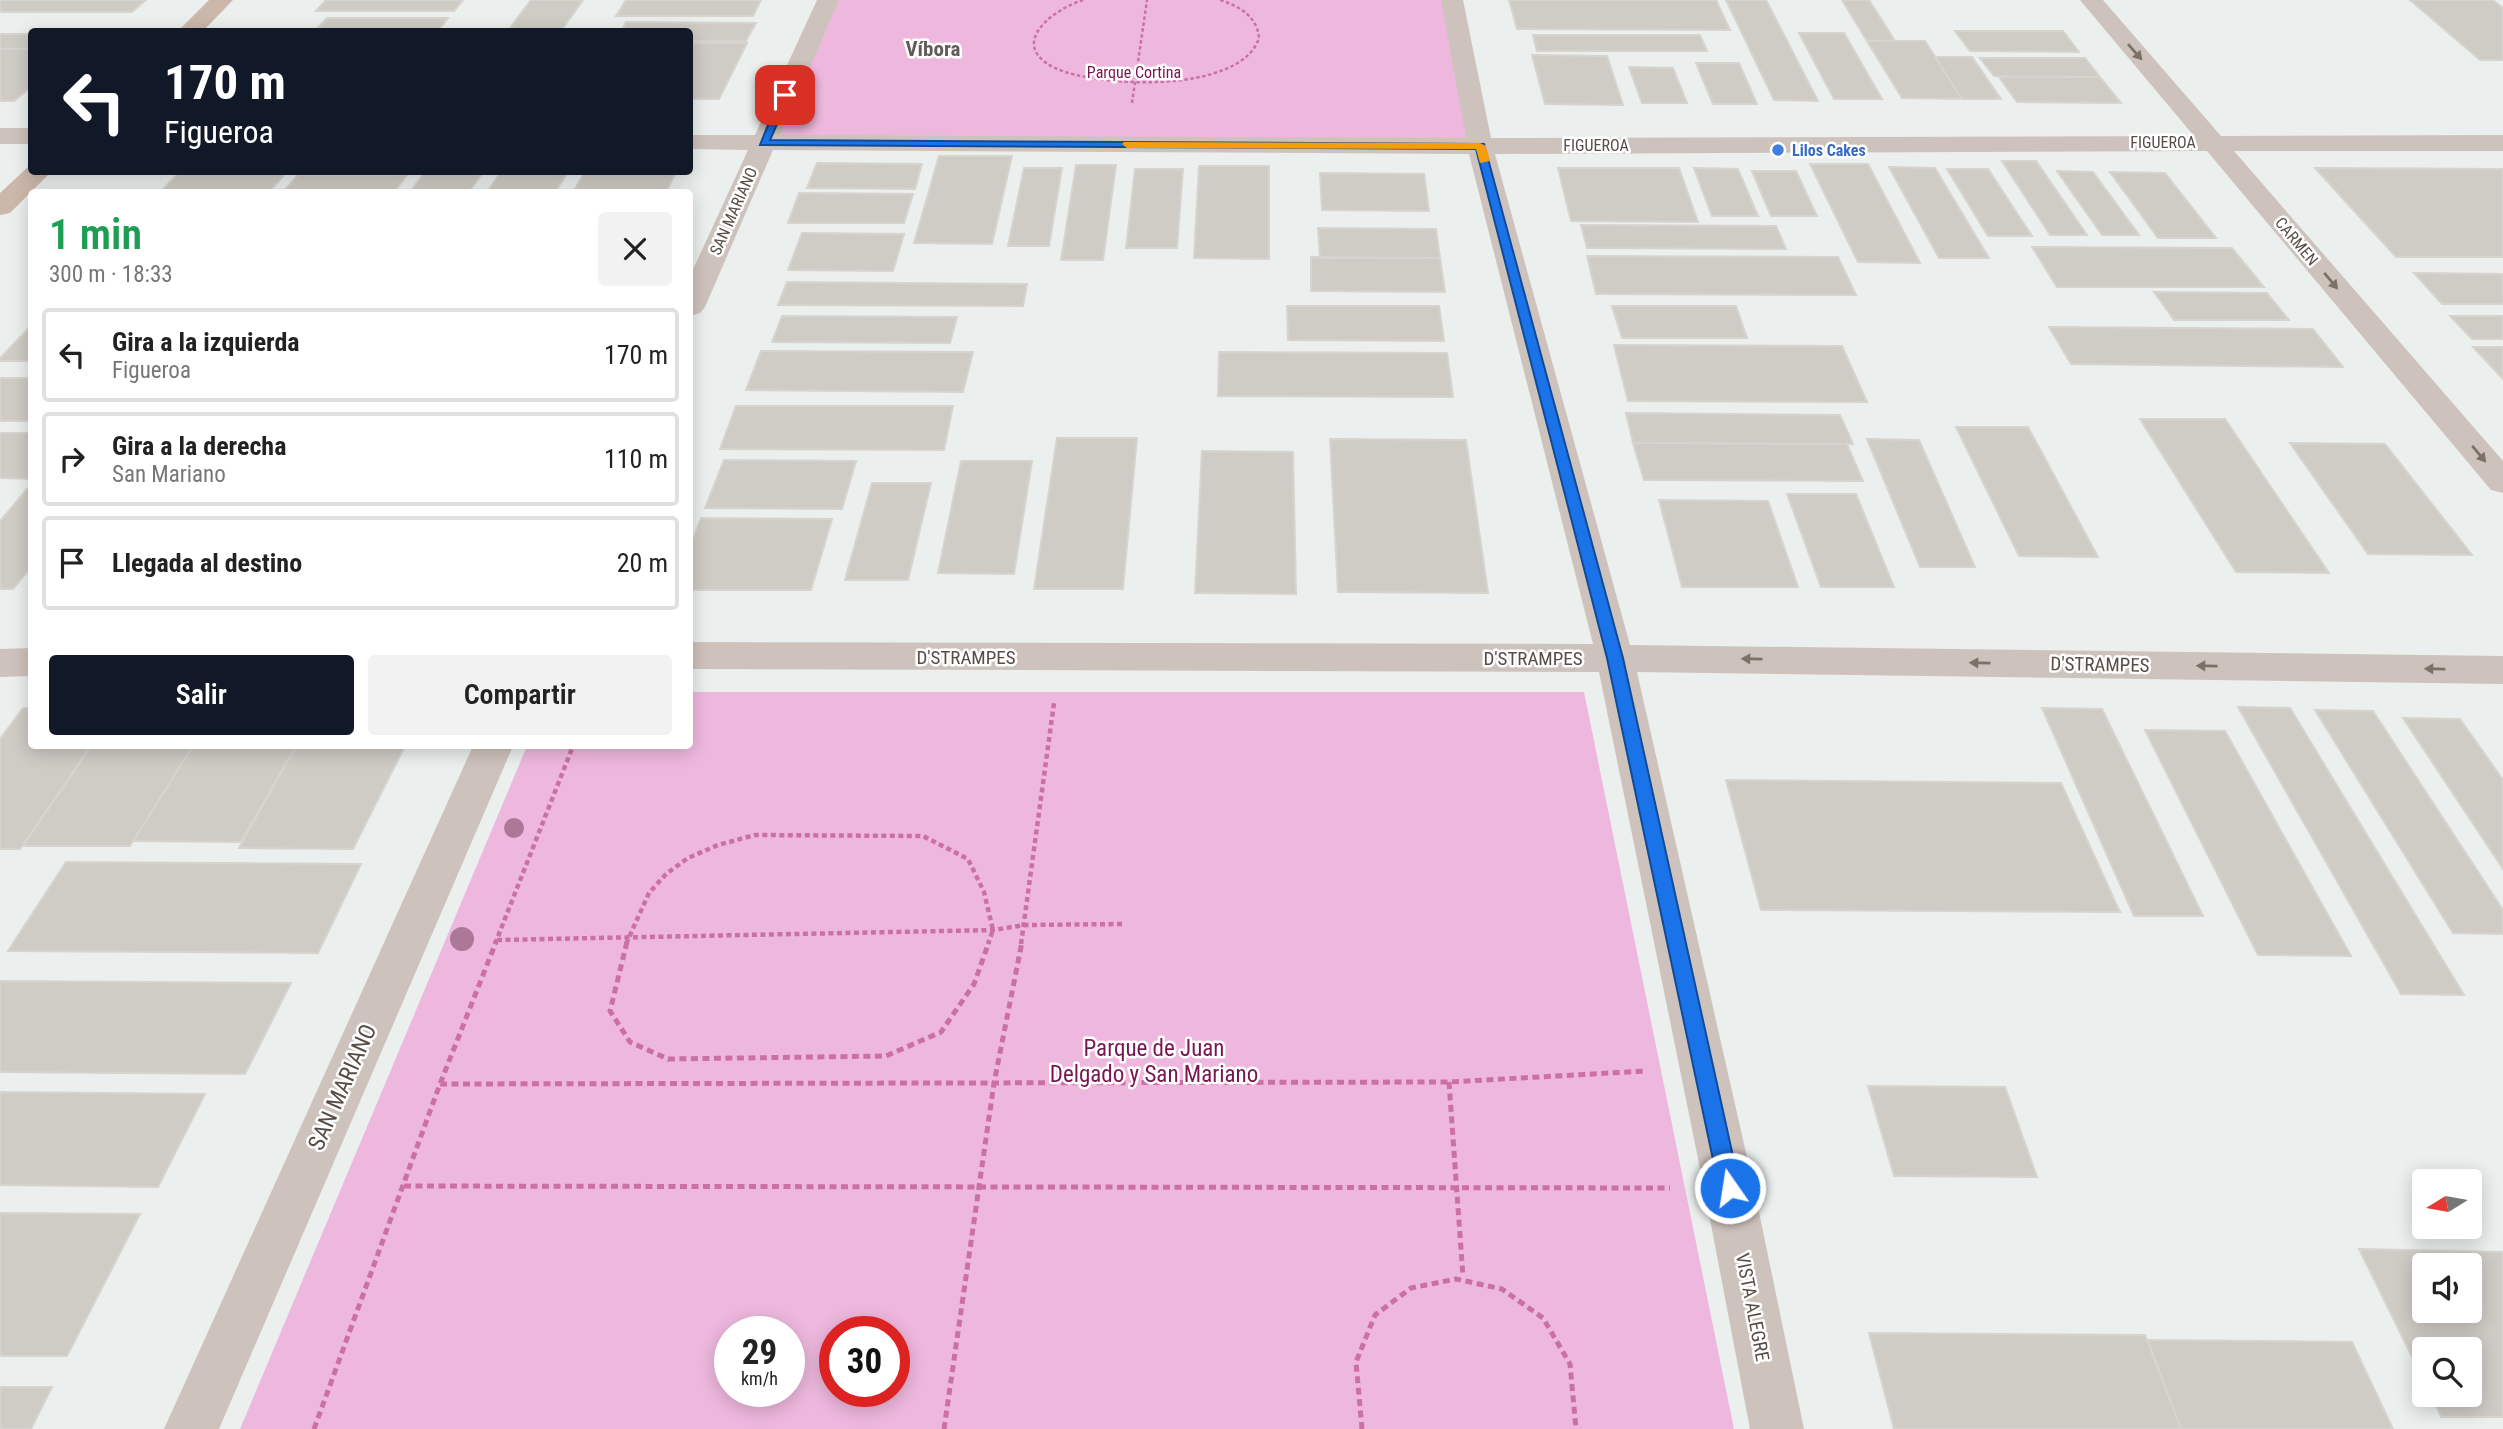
<!DOCTYPE html>
<html lang="es">
<head>
<meta charset="utf-8">
<style>
	:root { --surface:#fff; --page:#f2f2f2; --text:#222; --muted:#767676; --line:#e0e0e0; --accent:#111827 }
	body { margin:0; font-family:"Roboto Condensed",sans-serif; background:var(--page); color:var(--text); height:100vh; display:flex; flex-direction:column; font-size:26px; white-space:nowrap }
	* { box-sizing:border-box; margin:0 }
	p { font-size:23px; color:var(--muted) }
	.icon { flex:none; width:38px; height:38px; fill:none; stroke:currentColor; stroke-width:2; stroke-linecap:round; stroke-linejoin:round }
	.map { position:relative; flex:1; overflow:hidden }
	.side { position:absolute; left:28px; top:189px; width:665px; height:560px; display:flex; flex-direction:column; background:var(--surface); border-radius:7px; box-shadow:0 4px 18px #0003 }
	.side>* { flex:none }
	.top-card { position:absolute; left:28px; top:28px; width:665px; height:147px; border-radius:7px; box-shadow:0 4px 18px #0003; background:#111827; color:#fff; overflow:hidden }
	.needle { width:46px; rotate:259deg }
	.controls { position:absolute; left:2412px; top:1169px; display:grid; gap:14px }
	.controls a { display:grid; place-items:center; width:70px; height:70px; border-radius:7px; background:var(--surface); box-shadow:0 4px 18px #0003; font-size:35px }
	.speed { position:absolute; left:714px; top:1316px; display:flex; gap:14px; font-size:35px; font-weight:700; text-align:center }
	.speed>* { display:grid; place-content:center; width:91px; height:91px; border-radius:50%; background:var(--surface); box-shadow:0 4px 18px #0003; line-height:1 }
	.speed small { font-size:18px; font-weight:400 }
	.speed .limit { border:10px solid #d22; background:#fff; color:#111 }
	.pin { position:absolute; display:grid; place-items:center; width:60px; height:60px; color:#fff; margin:-30px; border-radius:14px; box-shadow:0 4px 10px #0006 }
	.me { position:absolute; width:77px; margin:-38px; rotate:347deg; stroke-linejoin:round; filter:drop-shadow(0 0 5px #0008) }
	.turn { display:flex; align-items:center; gap:24px; height:147px; padding:0 21px; font-size:32px }
	.turn .icon { width:91px; height:91px; stroke-width:2.5 }
	.turn b { display:block; font-size:49px; line-height:60px }
	.round { display:grid; place-items:center; flex:none; width:74px; height:74px; border-radius:7px; background:var(--page) }
	.head { display:flex; align-items:center; justify-content:space-between; height:119px; padding:0 21px }
	h1 { font-size:42px; font-weight:600; line-height:52px; color:#1e9e55 }
	.action { display:flex; gap:14px; margin-top:auto; padding:14px 21px }
	.action a { flex:1; height:80px; border-radius:7px; background:var(--accent); color:#fff; font-size:28px; font-weight:600; line-height:80px; text-align:center }
	.action a+a { background:var(--page); color:var(--text) }
	ul { padding:0; list-style:none }
	li { display:flex; align-items:center; gap:21px; height:94px; margin:0 14px 10px; padding:0 7px; border:4px solid var(--line); border-radius:7px }
	li div { flex:1 }
	li b { display:block; font-size:26px }
	li em { font-style:normal }
	.map>svg:first-child { display:block }
	.green { fill:#eeb8de; fill-rule:evenodd }
	.building { fill:#cfcbc5; stroke:#d7d4cf; stroke-width:2; fill-rule:evenodd }
	.lines { fill:none; stroke-linecap:round; stroke-linejoin:round }
	.path-far2 { stroke:#cb70a6; stroke-width:2.5; stroke-dasharray:3.5 2.5; stroke-linecap:butt }
	.path-far1 { stroke:#cb70a6; stroke-width:4.5; stroke-dasharray:5 3.5; stroke-linecap:butt }
	.path { stroke:#cb70a6; stroke-width:5; stroke-dasharray:7 4.5; stroke-linecap:butt }
	.street { fill:#cec3bc; fill-rule:evenodd }
	.primary { fill:#cbb8ab; fill-rule:evenodd }
	.tree { fill:#ac7898 }
	.oneway { fill:#7c7068 }
	.route { fill:#1a73e8; stroke:#114b97; stroke-width:2 }
	.slow { fill:#f59e0b }
	.shop-dot { fill:#3f7fe0; stroke:#fff; stroke-width:2.5 }
	.labels { text-anchor:middle; stroke-width:5; stroke-linejoin:round; paint-order:stroke }
	.far-park-label { font-size:16px; fill:#791651; stroke:#fff }
	.far-street-label { font-size:16px; fill:#594c44; stroke:#fff }
	.far-shop-label { font-size:16px; font-weight:bold; fill:#366cbe; stroke:#fff; text-anchor:start }
	.street-label { font-size:19px; fill:#594c44; stroke:#fff }
	.far-district-label { font-size:21px; font-weight:bold; fill:#605c58; stroke:#fff }
	.near-park-label { font-size:23px; fill:#791651; stroke:#fff }
	.near-street-label { font-size:23px; fill:#594c44; stroke:#fff }
</style>
</head>
<body>
<div class="map">
<svg width="2503" height="1429" viewBox="0 0 2503 1429">
	<rect width="100%" height="100%" fill="#ebefee"/>
	<path class="green" d="M 828,0 L 1452,0 L 1480,146 L 763,143 Z
		M 690,692 L 1584,692 L 1734,1429 L 240,1429 L 527,746 L 690,746 ZM 730,1332 L 789,1332 L 789,1391 L 730,1391 ZM 835,1332 L 894,1332 L 894,1391 L 835,1391 Z"/>
	<path class="building" d="M 0,0 L 146,0 L 132,12 L 0,12 Z
		M 326,0 L 463,0 L 454,11 L 316,11 Z
		M 531,0 L 583,0 L 560,32 L 507,32 Z
		M 626,0 L 761,0 L 753,16 L 616,16 Z
		M 1509,0 L 1716,0 L 1730,30 L 1517,29 Z
		M 1726,0 L 1766,0 L 1818,101 L 1774,100 Z
		M 1842,0 L 1869,0 L 1895,41 L 1867,41 Z
		M 2410,0 L 2493,0 L 2503,8 L 2503,60 L 2480,60 Z
		M 327,18 L 448,18 L 437,32 L 314,32 Z
		M 626,22 L 756,23 L 746,41 L 690,41 L 690,32 L 621,32 Z
		M 1955,31 L 2063,31 L 2079,52 L 1970,51 Z
		M 1799,33 L 1844,33 L 1882,99 L 1834,99 Z
		M 0,34 L 32,34 L 32,49 L 0,49 Z
		M 1533,35 L 1700,35 L 1707,51 L 1537,51 Z
		M 1867,41 L 1925,41 L 1962,99 L 1902,98 Z
		M 690,43 L 747,43 L 719,99 L 690,99 Z
		M 0,49 L 32,49 L 32,86 L 14,101 L 0,101 Z
		M 1532,55 L 1607,56 L 1623,105 L 1545,104 Z
		M 1935,57 L 1972,57 L 2001,99 L 1962,99 Z
		M 1980,58 L 2085,58 L 2100,77 L 1994,76 Z
		M 1696,63 L 1739,63 L 1757,104 L 1713,104 Z
		M 1629,67 L 1673,68 L 1687,103 L 1642,103 Z
		M 1999,77 L 2100,77 L 2121,103 L 2017,102 Z
		M 939,156 L 1012,156 L 992,244 L 914,243 Z
		M 2002,161 L 2036,161 L 2087,235 L 2050,235 Z
		M 817,163 L 922,164 L 915,189 L 807,188 Z
		M 1810,164 L 1868,164 L 1920,263 L 1858,262 Z
		M 1076,165 L 1116,165 L 1103,260 L 1061,260 Z
		M 1199,166 L 1269,166 L 1269,259 L 1194,258 Z
		M 1889,167 L 1935,168 L 1989,258 L 1939,258 Z
		M 1024,168 L 1062,168 L 1049,246 L 1008,246 Z
		M 1558,168 L 1679,168 L 1698,222 L 1571,221 Z
		M 1694,168 L 1738,169 L 1758,216 L 1712,216 Z
		M 2315,168 L 2503,169 L 2503,257 L 2396,257 Z
		M 1135,169 L 1183,169 L 1177,248 L 1126,248 Z
		M 1947,169 L 1988,169 L 2032,236 L 1988,236 Z
		M 1752,171 L 1796,171 L 1817,216 L 1771,216 Z
		M 2057,171 L 2093,172 L 2139,235 L 2102,235 Z
		M 425,172 L 483,172 L 469,192 L 410,192 Z
		M 501,172 L 568,172 L 555,192 L 487,192 Z
		M 585,172 L 676,172 L 666,192 L 573,192 Z
		M 2110,172 L 2165,173 L 2216,238 L 2158,238 Z
		M 179,173 L 285,174 L 269,192 L 160,192 Z
		M 1320,173 L 1424,174 L 1429,211 L 1322,210 Z
		M 298,175 L 407,175 L 394,192 L 283,192 Z
		M 799,193 L 913,194 L 904,223 L 788,223 Z
		M 1581,225 L 1776,226 L 1786,249 L 1587,248 Z
		M 1318,228 L 1436,229 L 1440,258 L 1320,258 Z
		M 802,233 L 904,234 L 893,271 L 788,270 Z
		M 2032,247 L 2232,248 L 2264,287 L 2057,287 Z
		M 1587,256 L 1838,257 L 1856,295 L 1596,294 Z
		M 1311,257 L 1440,258 L 1445,292 L 1311,291 Z
		M 2414,273 L 2503,274 L 2503,304 L 2442,304 Z
		M 787,282 L 1027,284 L 1023,306 L 778,305 Z
		M 2154,292 L 2267,293 L 2289,320 L 2174,320 Z
		M 1287,306 L 1439,306 L 1444,341 L 1288,340 Z
		M 1612,306 L 1736,306 L 1747,338 L 1622,338 Z
		M 782,316 L 957,317 L 950,343 L 772,342 Z
		M 2450,316 L 2503,316 L 2503,339 L 2472,339 Z
		M 32,325 L 32,361 L 0,361 L 0,358 Z
		M 2049,327 L 2313,329 L 2343,367 L 2071,364 Z
		M 1614,345 L 1842,346 L 1867,402 L 1628,401 Z
		M 2473,347 L 2503,347 L 2503,379 Z
		M 761,351 L 973,352 L 963,392 L 746,390 Z
		M 1219,352 L 1447,353 L 1453,397 L 1218,396 Z
		M 0,378 L 32,378 L 32,421 L 0,421 Z
		M 736,406 L 953,406 L 944,450 L 720,449 Z
		M 1626,413 L 1840,415 L 1853,444 L 1633,443 Z
		M 2140,419 L 2225,419 L 2329,573 L 2236,572 Z
		M 1956,427 L 2028,427 L 2098,557 L 2019,556 Z
		M 0,433 L 32,433 L 32,479 L 0,478 Z
		M 1057,438 L 1137,438 L 1123,589 L 1034,589 Z
		M 1330,439 L 1466,440 L 1488,593 L 1338,592 Z
		M 1867,439 L 1919,440 L 1975,567 L 1920,567 Z
		M 1633,443 L 1847,444 L 1863,481 L 1644,480 Z
		M 2290,443 L 2385,444 L 2472,555 L 2368,554 Z
		M 1202,451 L 1293,452 L 1296,594 L 1195,593 Z
		M 724,460 L 856,461 L 842,509 L 705,508 Z
		M 961,461 L 1032,461 L 1014,574 L 938,573 Z
		M 872,483 L 931,483 L 908,580 L 845,580 Z
		M 28,488 L 32,488 L 32,566 L 13,589 L 0,589 L 0,521 Z
		M 1787,494 L 1856,494 L 1894,587 L 1821,587 Z
		M 1659,500 L 1768,501 L 1798,587 L 1682,587 Z
		M 701,518 L 832,519 L 811,590 L 690,590 L 690,547 Z
		M 2238,707 L 2290,708 L 2464,995 L 2401,994 Z
		M 23,708 L 32,708 L 32,746 L 91,746 L 20,849 L 0,849 L 0,739 Z
		M 2042,708 L 2102,709 L 2203,916 L 2134,916 Z
		M 2315,710 L 2373,711 L 2503,910 L 2503,934 L 2453,933 Z
		M 2403,718 L 2460,719 L 2503,780 L 2503,869 Z
		M 2145,730 L 2225,731 L 2351,956 L 2258,955 Z
		M 91,746 L 193,746 L 130,846 L 23,846 Z
		M 193,746 L 296,746 L 241,842 L 133,841 Z
		M 296,746 L 405,746 L 353,849 L 239,848 Z
		M 1726,780 L 2061,783 L 2120,912 L 1761,910 Z
		M 66,862 L 361,864 L 318,953 L 8,951 Z
		M 0,981 L 291,983 L 245,1074 L 0,1072 Z
		M 1868,1086 L 2005,1087 L 2037,1177 L 1894,1176 Z
		M 0,1092 L 205,1094 L 158,1187 L 0,1185 Z
		M 0,1213 L 140,1214 L 67,1356 L 0,1356 Z
		M 2359,1249 L 2503,1252 L 2503,1417 L 2441,1417 L 2431,1395 L 2469,1395 L 2469,1349 L 2424,1349 L 2424,1381 ZM 2424,1265 L 2469,1265 L 2469,1311 L 2424,1311 Z
		M 1869,1333 L 2145,1335 L 2181,1429 L 1894,1429 Z
		M 2148,1340 L 2352,1342 L 2393,1429 L 2181,1429 Z
		M 0,1387 L 52,1387 L 31,1429 L 0,1429 Z"/>
	<g class="lines">
		<path class="path-far2" d="M 1083,0 C 1054,9 1006,44 1055,68 C 1098,88 1241,94 1259,38 C 1257,16 1239,6 1220,0
			M 1132,103 L 1147,0"/>
		<path class="path-far1" d="M 497,940 L 993,930 L 1025,925 L 1125,924
			M 495,944 L 573,746
			M 626,944 L 649,893 L 666,874 L 688,858 L 718,845 L 755,835 L 923,836 L 968,859 L 984,892 L 993,930 L 988,944
			M 1021,944 L 1054,703"/>
		<path class="path" d="M 627,942 L 610,1011 L 630,1042 L 668,1059 L 886,1056 L 941,1032 L 974,984 L 989,942
			M 1449,1082 L 1463,1277
			M 440,1084 L 1449,1082 L 1646,1071
			M 404,1186 L 1670,1188
			M 314,1429 L 440,1084 L 496,942
			M 944,1429 L 994,1083 L 1022,942
			M 1362,1429 L 1356,1362 L 1375,1315 L 1411,1288 L 1456,1279 L 1502,1289 L 1543,1318 L 1570,1364 L 1576,1429"/>
		<path class="street" d="M 817,0 L 839,0 L 780,135 L 1466,138 L 1441,0 L 1463,0 L 1491,138 L 2194,136 L 2080,0 L 2103,0 L 2221,136 L 2503,135 L 2503,151 L 2234,151 L 2503,461 L 2503,493 L 2491,490 L 2207,151 L 1495,154 L 1630,645 L 2503,656 L 2503,684 L 1637,672 L 1754,1188 L 1804,1429 L 1750,1429 L 1704,1188 L 1599,672 L 690,669 L 690,642 L 1593,644 L 1469,154 L 773,150 L 705,307 L 700,313 L 690,316 L 690,276 L 748,150 L 690,149 L 690,135 L 755,135 Z
			M 0,128 L 32,128 L 32,144 L 0,144 Z
			M 32,648 L 32,676 L 0,677 L 0,649 Z
			M 473,746 L 513,746 L 219,1429 L 164,1429 Z"/>
		<path class="primary" d="M 209,0 L 233,0 L 202,32 L 177,32 Z
			M 29,166 L 32,166 L 32,172 L 51,172 L 10,213 L 0,215 L 0,193 Z"/>
	</g>
	<g class="tree">
		<circle cx="514" cy="828" r="10"/>
		<circle cx="462" cy="939" r="12"/>
	</g>
	<defs><path id="oneway-solid" d="M-6-.8H1V-3.2L6.5 0L1 3.2V.8H-6Z" transform="scale(1.75)"/></defs>
	<g class="oneway">
		<use href="#oneway-solid" transform="translate(2135 52) rotate(49)"/>
		<use href="#oneway-solid" transform="translate(2331 281) rotate(50)"/>
		<use href="#oneway-solid" transform="translate(2479 454) rotate(50)"/>
		<use href="#oneway-solid" transform="translate(1752 659) rotate(-179)"/>
		<use href="#oneway-solid" transform="translate(1980 663) rotate(-179)"/>
		<use href="#oneway-solid" transform="translate(2207 666) rotate(-179)"/>
		<use href="#oneway-solid" transform="translate(2435 669) rotate(-179)"/>
	</g>
	<path class="route" d="M 785,92 L 790,95 L 770,140 L 1484,144 L 1623,658 L 1740,1188 L 1737,1195 L 1730,1198 L 1722,1195 L 1719,1188 L 1607,658 L 1476,149 L 760,145 L 780,95 Z"/>
	<path class="slow" d="M 1124,142 L 1480,143 L 1486,146 L 1490,161 L 1480,163 L 1476,149 L 1127,148 L 1122,144 Z"/>
	<circle class="shop-dot" cx="1778" cy="150" r="7"/>
	<g class="labels">
		<g class="far-park-label">
			<text x="1134" y="78">Parque Cortina</text>
		</g>
		<g class="far-street-label">
			<text x="2163" y="148">FIGUEROA</text>
			<text x="1596" y="151">FIGUEROA</text>
			<text transform="translate(733 211) rotate(-66)" y="6">SAN MARIANO</text>
			<text transform="translate(2297 241) rotate(50)" y="6">CARMEN</text>
		</g>
		<g class="far-shop-label">
			<text x="1792" y="156">Lilos Cakes</text>
		</g>
		<g class="street-label">
			<text x="966" y="664">D'STRAMPES</text>
			<text x="1533" y="665">D'STRAMPES</text>
			<text transform="translate(2100 664) rotate(1)" y="7">D'STRAMPES</text>
			<text transform="translate(1753 1307) rotate(79)" y="7">VISTA ALEGRE</text>
		</g>
		<g class="far-district-label">
			<text x="933" y="56">Víbora</text>
		</g>
		<g class="near-park-label">
			<text x="1154" y="1056">Parque de Juan<tspan x="1154" dy="26">Delgado y San Mariano</tspan></text>
		</g>
		<g class="near-street-label">
			<text transform="translate(342 1087) rotate(-66)" y="8">SAN MARIANO</text>
		</g>
	</g>
</svg>
<div class="controls">
<a><svg class="needle" viewBox="-14 -14 28 28"><path d="M0-13l5 13h-10z" fill="#e53935"/><path d="M0 13l5-13h-10z" fill="#767676"/></svg></a>
<a><svg class="icon" aria-label="sound" viewBox="0 0 24 24"><path d="M4 9h4l5-4v14l-5-4H4zM17 9q2 3 0 6"/></svg></a>
<a><svg class="icon" aria-label="search" viewBox="0 0 24 24"><circle cx="10" cy="10" r="6"/><path d="M15 15l6 6"/></svg></a>
</div>
<div class="speed"><div>29<small>km/h</small></div><div class="limit">30</div></div>
<div class="pin" style="left:785px;top:95px;background:#d93025"><svg class="icon" aria-label="arrive" viewBox="0 0 24 24"><path d="M6 21V4h12l-3 4 3 4H6"/></svg></div>
<svg class="me" style="left:1730px;top:1188px" viewBox="-20 -20 40 40"><circle r="17" fill="#1a73e8" stroke="#fff" stroke-width="3"/><path d="M0-11L8 9 0 5-8 9z" fill="#fff"/></svg>
<div class="top-card">
<div class="turn"><svg class="icon" aria-label="left" viewBox="0 0 24 24"><path d="M17 20v-9H6M10 6l-5 5 5 5"/></svg><div><b>170 m</b>Figueroa</div></div>
</div>
<section class="side">
<div class="head"><div><h1>1 min</h1><p>300 m · 18:33</p></div><a class="round"><svg class="icon" aria-label="close" viewBox="0 0 24 24"><path d="M6 6l12 12M18 6L6 18"/></svg></a></div>
<ul>
<li><svg class="icon" aria-label="left" viewBox="0 0 24 24"><path d="M17 20v-9H6M10 6l-5 5 5 5"/></svg><div><b>Gira a la izquierda</b><p>Figueroa</p></div><em>170 m</em></li>
<li><svg class="icon" aria-label="right" viewBox="0 0 24 24"><path d="M7 20v-9h11M14 6l5 5-5 5"/></svg><div><b>Gira a la derecha</b><p>San Mariano</p></div><em>110 m</em></li>
<li><svg class="icon" aria-label="arrive" viewBox="0 0 24 24"><path d="M6 21V4h12l-3 4 3 4H6"/></svg><div><b>Llegada al destino</b></div><em>20 m</em></li>
</ul>
<div class="action"><a>Salir</a><a>Compartir</a></div>
</section>
</div>
</body>
</html>
